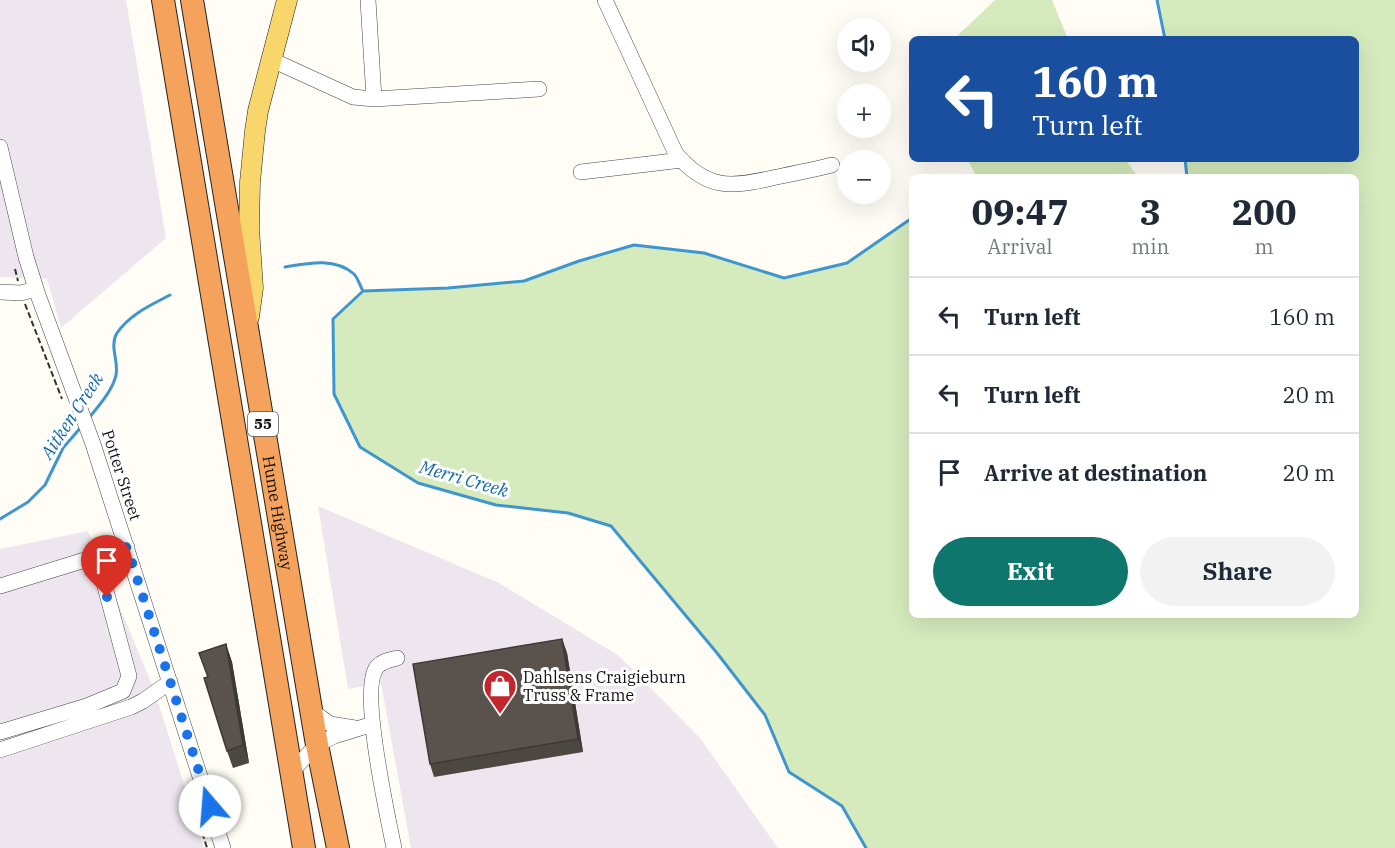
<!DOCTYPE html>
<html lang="en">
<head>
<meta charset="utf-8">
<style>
	:root { --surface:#fff; --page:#f2f2f3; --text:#1f2937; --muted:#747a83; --line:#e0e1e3; --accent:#0f766e }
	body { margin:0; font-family:"IBM Plex Serif",serif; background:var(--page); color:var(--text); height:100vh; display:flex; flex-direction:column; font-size:22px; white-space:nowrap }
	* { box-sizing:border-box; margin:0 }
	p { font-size:20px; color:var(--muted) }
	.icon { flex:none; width:33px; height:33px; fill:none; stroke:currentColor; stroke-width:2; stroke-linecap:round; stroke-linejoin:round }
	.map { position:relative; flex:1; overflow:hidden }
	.details { position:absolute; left:909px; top:174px; width:450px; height:444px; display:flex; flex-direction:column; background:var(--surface); border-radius:9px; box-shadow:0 6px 24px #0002 }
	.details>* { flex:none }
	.guide { position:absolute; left:909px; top:36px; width:450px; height:126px; border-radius:9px; box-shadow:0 6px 24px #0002; background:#1a4fa0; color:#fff; overflow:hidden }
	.controls { position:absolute; left:837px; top:18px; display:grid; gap:12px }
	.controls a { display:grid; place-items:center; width:54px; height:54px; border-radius:50%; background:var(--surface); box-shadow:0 6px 24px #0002; font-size:30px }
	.pin { position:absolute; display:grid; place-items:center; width:51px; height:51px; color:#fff; margin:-62px -26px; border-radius:50% 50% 50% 0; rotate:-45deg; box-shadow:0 0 6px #0007 }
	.pin .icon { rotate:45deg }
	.me { position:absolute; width:66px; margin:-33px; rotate:342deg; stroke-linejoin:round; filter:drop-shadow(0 0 4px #0008) }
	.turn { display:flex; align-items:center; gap:21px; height:126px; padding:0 24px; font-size:27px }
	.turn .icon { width:78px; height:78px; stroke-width:2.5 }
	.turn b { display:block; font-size:42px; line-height:51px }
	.eta { display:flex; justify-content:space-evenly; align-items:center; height:102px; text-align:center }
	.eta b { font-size:36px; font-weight:700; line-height:42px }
	.button { display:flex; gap:12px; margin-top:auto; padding:12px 24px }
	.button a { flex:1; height:69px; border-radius:36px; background:var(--accent); color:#fff; font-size:24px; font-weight:700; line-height:69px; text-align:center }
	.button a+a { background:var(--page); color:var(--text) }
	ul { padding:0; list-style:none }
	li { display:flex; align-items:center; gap:18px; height:78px; padding:0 24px; border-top:2px solid var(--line) }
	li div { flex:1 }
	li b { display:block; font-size:22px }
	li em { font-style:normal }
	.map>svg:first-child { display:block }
	.industrial { fill:#eee6ef }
	.green { fill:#d5ebbd }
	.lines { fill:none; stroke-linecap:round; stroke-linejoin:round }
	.stream { stroke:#3f96cf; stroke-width:3 }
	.minor-casing { stroke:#444; stroke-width:16 }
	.major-casing { stroke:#222; stroke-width:21 }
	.highway-casing { stroke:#222; stroke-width:24 }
	.path { stroke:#333; stroke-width:2; stroke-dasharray:6 3; stroke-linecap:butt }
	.minor { stroke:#fff; stroke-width:15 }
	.major { stroke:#f9d66b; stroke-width:20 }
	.highway { stroke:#f5a25d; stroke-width:22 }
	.wall { fill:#4d4742 }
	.shaded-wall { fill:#3f3936 }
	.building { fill:#5a524d; stroke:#3f3936; stroke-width:1.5 }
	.route { stroke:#1a73e8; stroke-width:10; stroke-dasharray:0 18 }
	.labels { text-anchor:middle; stroke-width:6; stroke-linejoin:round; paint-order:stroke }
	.shield { fill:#fff; stroke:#585858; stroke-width:1.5 }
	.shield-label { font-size:15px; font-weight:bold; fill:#111 }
	.street-label { font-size:16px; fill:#111; stroke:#fff }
	.poi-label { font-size:16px; fill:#111; stroke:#fff; text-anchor:start }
	.water-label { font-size:18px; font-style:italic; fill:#1768a6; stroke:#fff }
</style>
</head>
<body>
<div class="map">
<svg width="1395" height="848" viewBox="0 0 1395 848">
	<rect width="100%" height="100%" fill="#fffdf5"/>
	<path class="industrial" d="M 0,0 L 126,0 L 166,238 L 61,328 L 47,279 L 0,277 Z
		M 318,506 L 499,583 L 618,655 L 700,738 L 778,848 L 411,848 L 381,683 L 348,689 Z
		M 88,531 L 155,692 L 204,848 L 0,848 L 0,549 Z"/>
	<path class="green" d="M 995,0 L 1052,0 L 1068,39 L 954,39 Z
		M 1157,0 L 1395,0 L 1395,848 L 866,848 L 842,806 L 789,772 L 765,715 L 717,653 L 611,526 L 568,513 L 496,505 L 418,483 L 360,447 L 334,394 L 333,319 L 363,291 L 448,288 L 524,281 L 579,261 L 634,245 L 704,253 L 784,278 L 847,263 L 912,218 L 912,615 L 1356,615 L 1356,177 L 1187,177 L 1185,159 L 1356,159 L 1356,39 L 1165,39 Z
		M 967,159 L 1125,159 L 1138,177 L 977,177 Z"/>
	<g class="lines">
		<path class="stream" d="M 1157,0 L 1165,39
			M 1185,159 L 1187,177
			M 285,267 C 308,263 335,257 354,274 C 358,278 360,286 363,291
			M 88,419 C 98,407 113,390 116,375 C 119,361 109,346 117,333 C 130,314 151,305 170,295
			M 0,519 L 28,502 L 45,485 L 63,448 L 82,426
			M 866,848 L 842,806 L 789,772 L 765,715 L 717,653 L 611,526 L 568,513 L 496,505 L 418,483 L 360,447 L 334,394 L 333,319 L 363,291 L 448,288 L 524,281 L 579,261 L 634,245 L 704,253 L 784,278 L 847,263 L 912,218"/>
		<g class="minor-casing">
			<path id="minor" d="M 605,0 L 676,154 C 706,189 730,188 772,178 C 792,174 812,170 832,165
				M 272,60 L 353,97 L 374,99 L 368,0
				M 374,99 L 539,89
				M 0,147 L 26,257 L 38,295 L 93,444 L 223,848
				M 581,172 L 682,160
				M 0,292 L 21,293 L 36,289
				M 0,586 L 127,547
				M 312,711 L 330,724 L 355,728
				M 0,732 L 87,706 L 123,691 L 129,676 L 97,557
				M 0,750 L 131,707 L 143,701 L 170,682
				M 292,771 L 317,745 L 334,736 L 373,724
				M 394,848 C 388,818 359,688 377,667 C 382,661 390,660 397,658"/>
		</g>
		<g class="major-casing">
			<path id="major" d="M 249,317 L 253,288 L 249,228 L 250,182 L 255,131 L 258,111 L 287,0"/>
		</g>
		<g class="highway-casing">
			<g id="highway">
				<path d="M 163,0 L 304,848"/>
				<path id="s1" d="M 192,0 L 317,745 L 338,848"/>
			</g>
		</g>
		<path class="path" d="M 15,269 L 18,281
			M 25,304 L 62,399
			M 189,790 L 207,848"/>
		<use href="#minor" class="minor"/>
		<use href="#major" class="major"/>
		<use href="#highway" class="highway"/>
	</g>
	<path class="wall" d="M 562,639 L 567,653 L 583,752 L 434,777 L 430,764 Z
		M 226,644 L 232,662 L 249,763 L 233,768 L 227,751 L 208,677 Z"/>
	<path class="shaded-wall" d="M 562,639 L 567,653 L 583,752 L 578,739 Z
		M 226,644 L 232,662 L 249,763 L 243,745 Z"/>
	<path class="building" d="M 562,639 L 578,739 L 430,764 L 413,664 Z
		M 226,644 L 243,745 L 227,751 L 204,678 L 208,677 L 199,653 Z"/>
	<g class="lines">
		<path class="route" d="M 107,597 L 97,557 L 127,547 L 210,806"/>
	</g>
	<defs>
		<g id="shop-pin" transform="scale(1.725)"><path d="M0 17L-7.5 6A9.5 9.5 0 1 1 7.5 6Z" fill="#c4262e" stroke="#fff"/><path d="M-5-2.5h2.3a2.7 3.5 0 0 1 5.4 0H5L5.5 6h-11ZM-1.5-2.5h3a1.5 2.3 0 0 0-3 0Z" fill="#fff"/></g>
	</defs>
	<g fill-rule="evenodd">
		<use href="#shop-pin" x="500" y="686"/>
	</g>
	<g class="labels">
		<rect class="shield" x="248" y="412" width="30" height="24" rx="4.5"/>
		<g class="shield-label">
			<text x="263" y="429">55</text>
		</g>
		<g class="street-label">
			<text transform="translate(122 475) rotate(72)" y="6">Potter Street</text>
			<text dy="6" stroke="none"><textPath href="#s1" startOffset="520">Hume Highway</textPath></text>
		</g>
		<g class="poi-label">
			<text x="523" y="683">Dahlsens Craigieburn<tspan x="523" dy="18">Truss &amp; Frame</tspan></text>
		</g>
		<g class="water-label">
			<text transform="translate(72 416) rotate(-57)" y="6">Aitken Creek</text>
			<text transform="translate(464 479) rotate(16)" y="6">Merri Creek</text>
		</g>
	</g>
</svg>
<div class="controls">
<a><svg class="icon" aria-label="sound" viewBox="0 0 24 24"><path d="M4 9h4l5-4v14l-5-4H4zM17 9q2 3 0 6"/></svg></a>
<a>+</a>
<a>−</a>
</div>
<div class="pin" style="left:107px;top:597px;background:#d93025"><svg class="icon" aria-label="arrive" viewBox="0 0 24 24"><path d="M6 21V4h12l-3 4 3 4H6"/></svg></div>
<svg class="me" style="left:210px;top:806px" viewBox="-20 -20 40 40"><circle r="19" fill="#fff"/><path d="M0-13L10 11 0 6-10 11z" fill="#1a73e8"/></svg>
<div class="guide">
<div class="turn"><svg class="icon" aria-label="left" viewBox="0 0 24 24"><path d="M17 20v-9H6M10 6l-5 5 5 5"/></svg><div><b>160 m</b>Turn left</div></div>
</div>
<section class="details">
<div class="eta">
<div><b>09:47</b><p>Arrival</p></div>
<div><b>3</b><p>min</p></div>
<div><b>200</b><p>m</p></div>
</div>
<ul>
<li><svg class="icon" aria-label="left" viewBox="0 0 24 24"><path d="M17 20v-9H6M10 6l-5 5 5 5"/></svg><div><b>Turn left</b></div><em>160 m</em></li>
<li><svg class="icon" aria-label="left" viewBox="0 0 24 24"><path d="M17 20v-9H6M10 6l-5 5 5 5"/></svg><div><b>Turn left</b></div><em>20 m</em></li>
<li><svg class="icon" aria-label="arrive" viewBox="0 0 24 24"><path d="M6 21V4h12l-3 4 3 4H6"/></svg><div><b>Arrive at destination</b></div><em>20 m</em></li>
</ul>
<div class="button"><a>Exit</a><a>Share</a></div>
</section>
</div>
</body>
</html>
